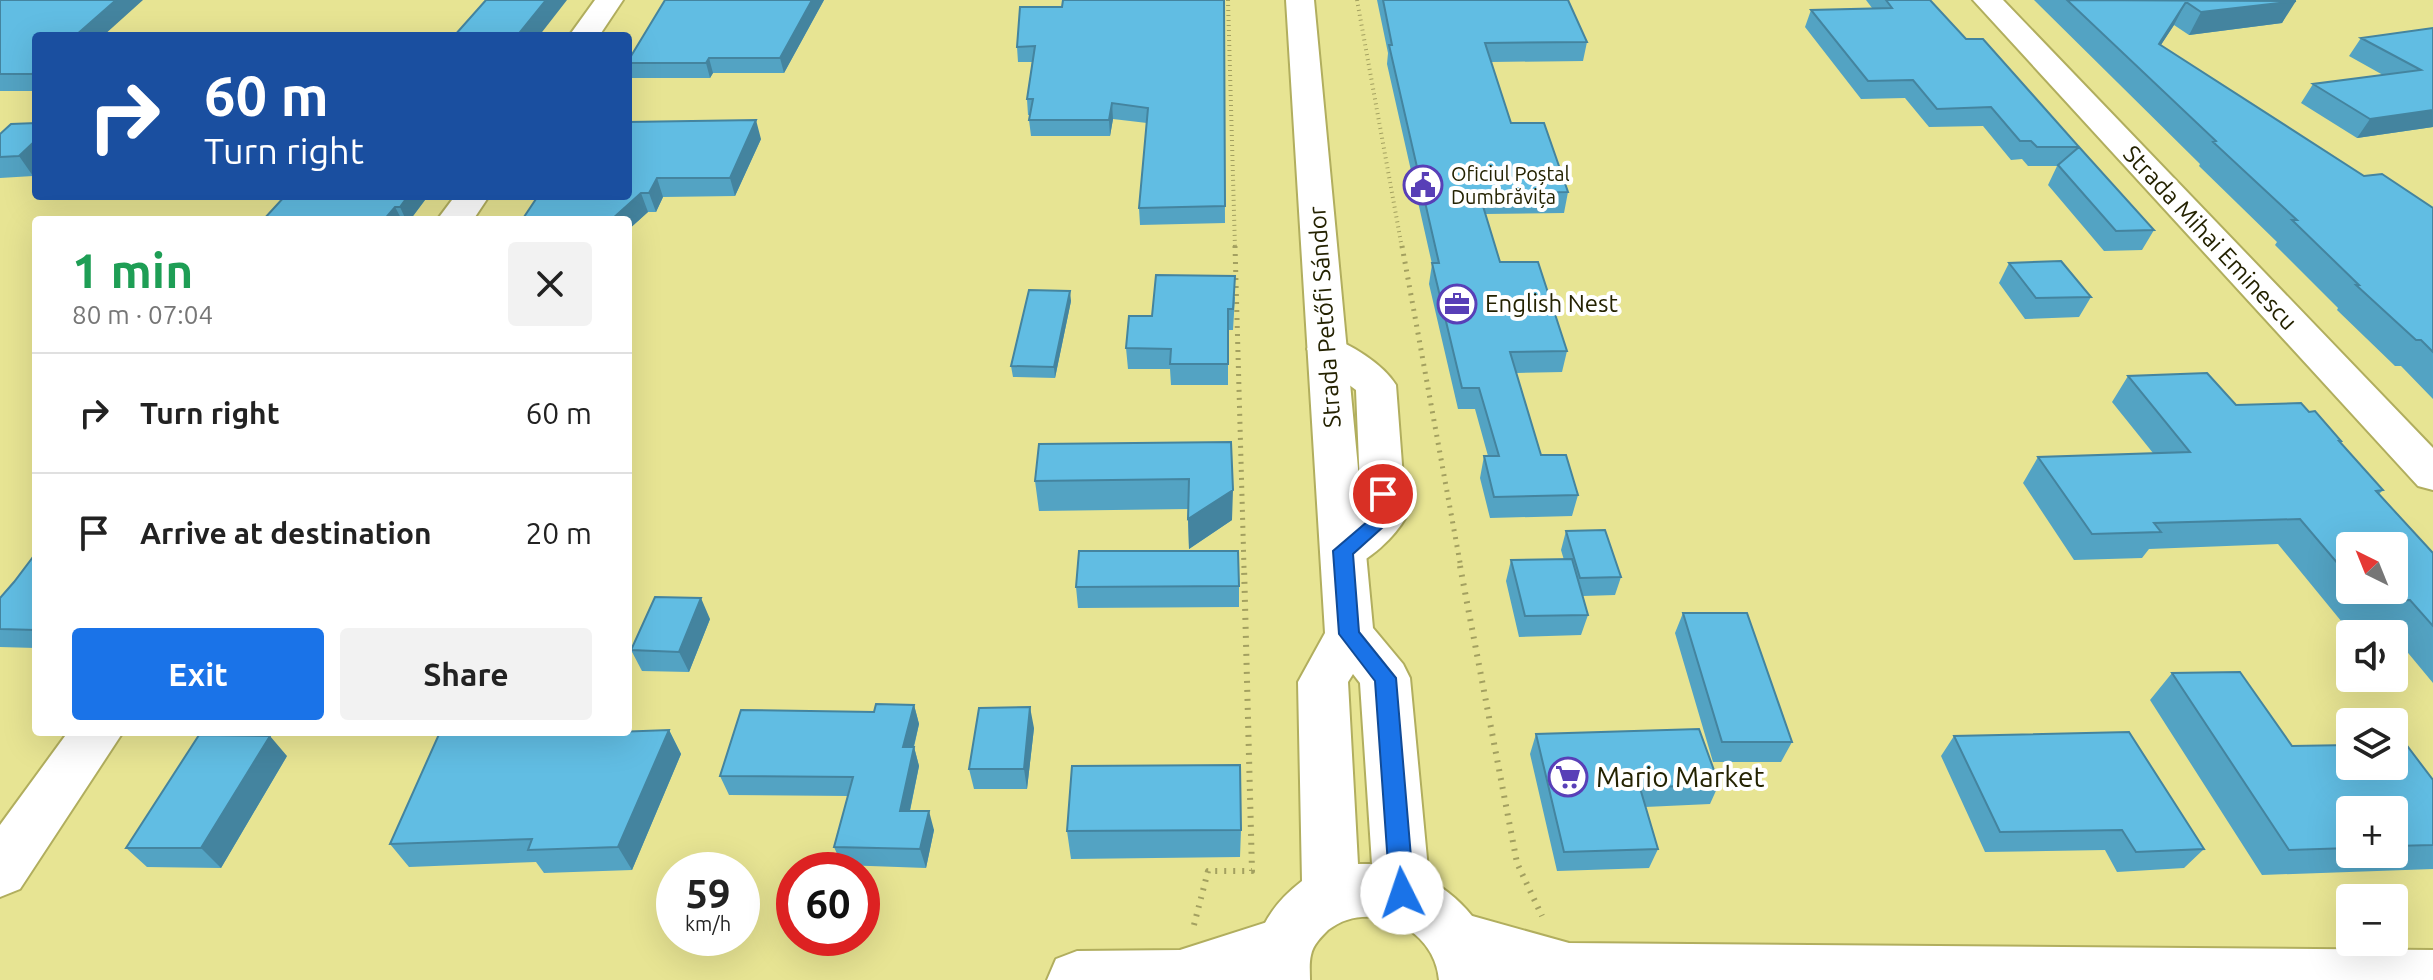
<!DOCTYPE html>
<html lang="en">
<head>
<meta charset="utf-8">
<style>
	:root { --surface:#fff; --page:#f2f2f2; --text:#222; --muted:#767676; --line:#e0e0e0; --accent:#1a73e8 }
	body { margin:0; font-family:Ubuntu,sans-serif; background:var(--page); color:var(--text); height:100vh; display:flex; flex-direction:column; font-size:30px; white-space:nowrap }
	* { box-sizing:border-box; margin:0 }
	p { font-size:26px; color:var(--muted) }
	.icon { flex:none; width:44px; height:44px; fill:none; stroke:currentColor; stroke-width:2; stroke-linecap:round; stroke-linejoin:round }
	.map { position:relative; flex:1; overflow:hidden }
	.panel { position:absolute; left:32px; top:216px; width:600px; height:520px; display:flex; flex-direction:column; background:var(--surface); border-radius:8px; box-shadow:0 8px 32px #0002 }
	.panel>* { flex:none }
	.banner { position:absolute; left:32px; top:32px; width:600px; height:168px; border-radius:8px; box-shadow:0 8px 32px #0002; background:#1a4fa0; color:#fff; overflow:hidden }
	.needle { width:52px; rotate:317deg }
	.fabs { position:absolute; left:2336px; top:532px; display:grid; gap:16px }
	.fabs a { display:grid; place-items:center; width:72px; height:72px; border-radius:8px; background:var(--surface); box-shadow:0 8px 32px #0002; font-size:40px }
	.speed { position:absolute; left:656px; top:852px; display:flex; gap:16px; font-size:40px; font-weight:700; text-align:center }
	.speed>* { display:grid; place-content:center; width:104px; height:104px; border-radius:50%; background:var(--surface); box-shadow:0 8px 32px #0002; line-height:1 }
	.speed small { font-size:20px; font-weight:400 }
	.speed .limit { border:12px solid #d22; background:#fff; color:#111 }
	.pin { position:absolute; display:grid; place-items:center; width:68px; height:68px; color:#fff; margin:-34px; border:4px solid #fff; border-radius:50%; box-shadow:0 2px 8px #0007 }
	.me { position:absolute; width:88px; margin:-44px; rotate:356deg; stroke-linejoin:round; filter:drop-shadow(0 0 6px #0008) }
	.turn { display:flex; align-items:center; gap:28px; height:168px; padding:0 40px; font-size:36px }
	.turn .icon { width:104px; height:104px; stroke-width:2.5 }
	.turn b { display:block; font-size:56px; line-height:68px }
	.round { display:grid; place-items:center; flex:none; width:84px; height:84px; border-radius:8px; background:var(--page) }
	.headline { display:flex; align-items:center; justify-content:space-between; height:136px; padding:0 40px }
	h1 { font-size:48px; font-weight:600; line-height:60px; color:#1e9e55 }
	.cta { display:flex; gap:16px; margin-top:auto; padding:16px 40px }
	.cta a { flex:1; height:92px; border-radius:8px; background:var(--accent); color:#fff; font-size:32px; font-weight:600; line-height:92px; text-align:center }
	.cta a+a { background:var(--page); color:var(--text) }
	ul { padding:0; list-style:none }
	li { display:flex; align-items:center; gap:24px; height:120px; padding:0 40px; border-top:2px solid var(--line) }
	li div { flex:1 }
	li b { display:block; font-size:30px }
	li em { font-style:normal }
	.map>svg:first-child { display:block }
	.lines { fill:none; stroke-linecap:round; stroke-linejoin:round }
	.minor-casing { stroke:#b1ae5e; stroke-width:4 }
	.major-casing { stroke:#b1ae5e; stroke-width:4 }
	.path-far2 { stroke:#a3a060; stroke-width:4; stroke-dasharray:1 4; stroke-linecap:butt }
	.path-far1 { stroke:#a3a060; stroke-width:5; stroke-dasharray:2 6; stroke-linecap:butt }
	.path { stroke:#a3a060; stroke-width:6; stroke-dasharray:2 7; stroke-linecap:butt }
	.minor { fill:#fff; fill-rule:evenodd }
	.major { fill:#fff; fill-rule:evenodd }
	.wall { fill:#53a3c3; fill-rule:evenodd }
	.shaded-wall { fill:#44849f }
	.building { fill:#61bde3; stroke:#44849f; stroke-width:2 }
	.route { fill:#1a73e8; stroke:#114b97; stroke-width:2 }
	.labels { text-anchor:middle; stroke-width:8; stroke-linejoin:round; paint-order:stroke }
	.far-poi-label { font-size:20px; fill:#242201; stroke:#fff; text-anchor:start }
	.street-label { font-size:24px; fill:#242201; stroke:#fff }
	.poi-label { font-size:24px; fill:#242201; stroke:#fff; text-anchor:start }
	.near-poi-label { font-size:28px; fill:#242201; stroke:#fff; text-anchor:start }
</style>
</head>
<body>
<div class="map">
<svg width="2433" height="980" viewBox="0 0 2433 980">
	<rect width="100%" height="100%" fill="#e7e493"/>
	<g class="lines">
		<g class="minor-casing">
			<path id="minor" d="M 595,0 L 623,0 L 599,36 L 569,36 Z
				M 1973,0 L 2003,0 L 2433,448 L 2433,490 L 2418,486 Z
				M 455,196 L 489,196 L 473,220 L 437,220 Z
				M 1327,337 C 1350,343 1383,364 1396,385 L 1406,517 C 1396,535 1368,564 1346,567 C 1340,568 1333,565 1327,563 L 1320,551 L 1327,539 L 1361,511 L 1356,390 L 1313,358 L 1307,349 L 1313,340 Z
				M 68,732 L 123,732 L 20,889 L 0,897 L 0,825 Z
				M 1458,912 L 1569,943 L 2433,950 L 2433,980 L 1499,980 L 1437,960 L 1429,940 L 1437,920 Z
				M 1283,917 L 1304,925 L 1313,945 L 1304,965 L 1262,980 L 1047,980 L 1056,959 L 1077,951 L 1180,950 Z"/>
		</g>
		<g class="major-casing">
			<path id="major" d="M 1286,0 L 1314,0 L 1373,628 L 1403,664 L 1410,678 L 1429,880 C 1466,900 1494,937 1499,980 L 1439,980 C 1435,927 1369,898 1328,930 C 1321,937 1313,945 1311,955 C 1309,963 1310,972 1310,980 L 1250,980 C 1253,937 1268,907 1302,881 L 1298,682 L 1325,633 ZM 1353,674 L 1360,683 L 1372,864 L 1358,864 L 1348,682 Z"/>
		</g>
		<path class="path-far2" d="M 1228,0 L 1235,248
			M 1357,0 L 1402,248"/>
		<path class="path-far1" d="M 1235,246 L 1244,568
			M 1402,246 L 1461,568"/>
		<path class="path" d="M 1460,566 L 1517,863 L 1542,916
			M 1194,925 L 1208,871 L 1252,871 L 1244,566"/>
		<use href="#minor" class="minor"/>
		<use href="#major" class="major"/>
	</g>
	<path class="wall" d="M 0,0 L 36,36 L 36,91 L 0,91 Z
		M 665,0 L 824,0 L 784,73 L 713,73 L 710,78 L 632,78 L 628,67 L 628,61 Z
		M 1224,0 L 1225,223 L 1140,225 L 1139,208 L 1147,123 L 1113,119 L 1110,136 L 1031,136 L 1029,120 L 1030,115 L 1028,115 L 1027,99 L 1032,62 L 1018,62 L 1017,47 L 1062,7 Z
		M 1377,0 L 1568,0 L 1587,42 L 1583,61 L 1491,62 L 1511,123 L 1568,192 L 1564,213 L 1485,214 L 1500,262 L 1567,351 L 1562,372 L 1516,373 L 1541,455 L 1578,495 L 1572,516 L 1490,518 L 1480,478 L 1484,456 L 1488,456 L 1475,409 L 1458,409 L 1429,284 L 1432,264 L 1387,64 L 1388,53 Z
		M 1866,0 L 1930,0 L 1966,39 L 2079,147 L 2154,230 L 2142,250 L 2104,251 L 2048,185 L 2057,166 L 2028,166 L 2022,159 L 2011,160 L 1983,126 L 1929,127 L 1905,98 L 1861,99 L 1805,27 L 1811,10 L 1872,8 Z
		M 2034,0 L 2294,0 L 2282,23 L 2189,35 L 2174,25 L 2160,46 L 2364,176 L 2433,208 L 2433,399 L 2401,366 L 2395,366 L 2337,310 L 2338,308 L 2275,245 L 2277,242 L 2199,166 L 2200,164 Z
		M 2433,28 L 2433,127 L 2357,138 L 2301,103 L 2313,84 L 2383,75 L 2349,56 L 2361,38 Z
		M 628,122 L 761,139 L 735,196 L 663,197 L 656,212 L 648,212 L 628,230 Z
		M 11,124 L 33,176 L 0,178 L 0,157 Z
		M 285,196 L 428,196 L 410,220 L 263,220 Z
		M 2009,263 L 2091,297 L 2079,317 L 2025,319 L 1999,283 Z
		M 1235,297 L 1233,330 L 1228,330 L 1228,385 L 1171,385 L 1170,369 L 1128,369 L 1126,348 L 1152,316 Z
		M 1071,301 L 1055,378 L 1013,377 L 1011,366 Z
		M 2128,376 L 2236,405 L 2309,412 L 2341,441 L 2340,442 L 2383,490 L 2379,494 L 2433,553 L 2433,683 L 2394,636 L 2394,634 L 2392,634 L 2385,626 L 2346,627 L 2278,544 L 2149,549 L 2142,558 L 2074,560 L 2023,483 L 2038,457 L 2153,453 L 2112,402 ZM 2350,546 L 2394,590 L 2350,590 Z
		M 1231,442 L 1232,520 L 1189,549 L 1188,509 L 1039,511 L 1035,481 Z
		M 1566,531 L 1621,577 L 1615,595 L 1583,596 L 1588,615 L 1581,635 L 1519,637 L 1506,581 L 1511,560 L 1564,560 L 1561,550 Z
		M 36,553 L 36,648 L 0,647 L 0,598 L 14,582 Z
		M 1239,586 L 1239,607 L 1078,608 L 1076,587 Z
		M 1683,613 L 1792,742 L 1781,762 L 1713,762 L 1675,633 Z
		M 710,619 L 689,672 L 642,671 L 631,650 Z
		M 2172,673 L 2292,746 L 2433,780 L 2433,869 L 2262,875 L 2150,700 ZM 2350,810 L 2394,810 L 2394,854 L 2350,854 Z
		M 914,705 L 919,724 L 914,747 L 919,766 L 910,811 L 934,830 L 926,868 L 842,865 L 834,847 L 848,796 L 729,795 L 720,776 L 874,712 Z
		M 1034,728 L 1027,789 L 974,789 L 969,769 Z
		M 669,730 L 681,754 L 632,870 L 544,873 L 536,862 L 409,867 L 390,844 L 628,732 Z
		M 1536,734 L 1719,784 L 1710,804 L 1645,807 L 1658,849 L 1649,868 L 1557,871 L 1530,754 Z
		M 1954,736 L 2204,849 L 2184,868 L 2117,872 L 2105,850 L 1985,852 L 1941,756 Z
		M 287,756 L 221,868 L 147,867 L 126,848 Z
		M 1241,830 L 1240,857 L 1071,859 L 1067,831 Z"/>
	<path class="shaded-wall" d="M 116,0 L 143,0 L 103,36 L 75,36 Z
		M 546,0 L 567,0 L 539,36 L 517,36 Z
		M 812,0 L 824,0 L 784,73 L 780,58 Z
		M 2296,1 L 2282,23 L 2189,35 L 2201,12 Z
		M 2186,2 L 2174,25 L 2146,68 L 2159,44 Z
		M 709,58 L 713,73 L 710,78 L 706,63 Z
		M 36,70 L 36,81 L 32,74 Z
		M 1112,103 L 1113,119 L 1110,136 L 1109,120 Z
		M 2433,110 L 2433,127 L 2357,138 L 2370,119 Z
		M 756,120 L 761,139 L 735,196 L 730,178 Z
		M 36,140 L 36,174 L 33,176 L 19,156 Z
		M 657,178 L 663,197 L 656,212 L 649,193 Z
		M 641,193 L 648,212 L 628,230 L 628,220 L 611,220 Z
		M 408,196 L 428,196 L 410,220 L 406,220 L 400,207 Z
		M 395,207 L 402,220 L 384,220 Z
		M 1070,291 L 1071,301 L 1055,378 L 1054,367 Z
		M 1233,490 L 1232,520 L 1189,549 L 1188,519 Z
		M 701,598 L 710,619 L 689,672 L 679,652 Z
		M 914,705 L 919,724 L 909,766 L 903,747 Z
		M 1030,707 L 1034,728 L 1027,789 L 1024,769 Z
		M 669,730 L 681,754 L 632,870 L 618,847 Z
		M 270,736 L 287,756 L 221,868 L 201,848 Z
		M 914,747 L 919,766 L 906,829 L 900,811 Z
		M 929,811 L 934,830 L 926,868 L 920,849 Z"/>
	<path class="building" d="M 0,0 L 116,0 L 75,36 L 36,36 L 36,70 L 32,74 L 0,74 Z
		M 486,0 L 546,0 L 517,36 L 454,36 Z
		M 665,0 L 812,0 L 780,58 L 709,58 L 706,63 L 628,63 L 628,61 Z
		M 1063,0 L 1224,0 L 1225,206 L 1139,208 L 1148,108 L 1112,103 L 1109,120 L 1029,120 L 1033,99 L 1027,99 L 1035,46 L 1017,47 L 1020,7 L 1062,7 Z
		M 1383,0 L 1568,0 L 1587,42 L 1485,43 L 1511,123 L 1544,123 L 1568,192 L 1479,193 L 1500,262 L 1538,262 L 1567,351 L 1510,352 L 1541,455 L 1566,455 L 1578,495 L 1494,497 L 1484,456 L 1499,456 L 1479,388 L 1462,388 L 1432,263 L 1439,263 L 1389,45 L 1392,45 Z
		M 1886,0 L 1930,0 L 1966,39 L 1983,39 L 2079,147 L 2037,147 L 2031,141 L 2020,141 L 1991,107 L 1937,109 L 1913,80 L 1868,81 L 1811,10 L 1892,8 Z
		M 2067,0 L 2296,1 L 2201,12 L 2186,2 L 2159,44 L 2364,176 L 2382,174 L 2433,208 L 2433,352 L 2421,340 L 2416,340 L 2356,285 L 2359,285 L 2292,220 L 2297,220 L 2213,142 L 2216,141 Z
		M 2433,28 L 2433,110 L 2370,119 L 2313,84 L 2421,70 L 2361,38 Z
		M 756,120 L 730,178 L 657,178 L 649,193 L 641,193 L 611,220 L 522,220 L 538,196 L 628,196 L 628,122 Z
		M 36,123 L 36,140 L 19,156 L 0,157 L 0,134 L 11,124 Z
		M 2079,147 L 2154,230 L 2116,231 L 2058,165 Z
		M 285,196 L 408,196 L 400,207 L 395,207 L 384,220 L 263,220 Z
		M 2061,261 L 2091,297 L 2036,298 L 2009,263 Z
		M 1156,275 L 1235,276 L 1233,309 L 1228,309 L 1228,364 L 1170,364 L 1171,349 L 1126,348 L 1129,316 L 1152,316 Z
		M 1029,290 L 1070,291 L 1054,367 L 1011,366 Z
		M 2207,373 L 2236,405 L 2301,403 L 2309,412 L 2315,411 L 2341,441 L 2339,441 L 2383,490 L 2376,491 L 2433,553 L 2433,626 L 2410,600 L 2370,601 L 2360,590 L 2394,590 L 2394,546 L 2350,546 L 2350,578 L 2300,519 L 2154,523 L 2161,532 L 2092,534 L 2038,457 L 2190,452 L 2128,376 Z
		M 1231,442 L 1233,490 L 1188,519 L 1189,479 L 1035,481 L 1039,444 Z
		M 1605,530 L 1621,577 L 1580,578 L 1566,531 Z
		M 1079,551 L 1238,551 L 1239,586 L 1076,587 Z
		M 36,553 L 36,630 L 0,629 L 0,598 L 14,582 Z
		M 1572,559 L 1588,615 L 1525,616 L 1511,560 Z
		M 655,597 L 701,598 L 679,652 L 631,650 Z
		M 1683,613 L 1747,613 L 1792,742 L 1722,742 Z
		M 2240,672 L 2292,746 L 2350,745 L 2350,766 L 2394,766 L 2394,743 L 2405,743 L 2433,780 L 2433,845 L 2394,846 L 2394,810 L 2350,810 L 2350,848 L 2289,850 L 2172,673 Z
		M 876,704 L 914,705 L 903,747 L 914,747 L 900,811 L 929,811 L 920,849 L 834,847 L 853,777 L 720,776 L 741,710 L 874,712 Z
		M 1030,707 L 1024,769 L 969,769 L 979,708 Z
		M 1699,729 L 1719,784 L 1640,788 L 1658,849 L 1564,852 L 1536,734 Z
		M 669,730 L 618,847 L 528,850 L 532,839 L 390,844 L 440,732 L 588,733 Z
		M 2129,732 L 2204,849 L 2136,852 L 2122,830 L 2000,832 L 1954,736 Z
		M 199,735 L 270,736 L 201,848 L 126,848 Z
		M 1240,765 L 1241,830 L 1067,831 L 1072,766 Z"/>
	<path class="route" d="M 1383,488 L 1392,494 L 1394,517 L 1353,554 L 1359,632 L 1396,678 L 1414,893 L 1410,901 L 1402,904 L 1394,901 L 1390,893 L 1375,681 L 1339,634 L 1333,551 L 1375,515 L 1374,494 Z"/>
	<defs>
		<g id="civic-ring" transform="scale(2)"><circle r="9.5" fill="#fff" stroke="#583fb7" stroke-width="1.5"/><path d="M-.6-6.5H3V-4.5H.6V-3L4-1V1h2V6H-6V1h2V-1L-.6-3ZM-1.2 2.5V6h2.4V2.5Z" fill="#583fb7"/></g>
		<g id="office-ring" transform="scale(2)"><circle r="9.5" fill="#fff" stroke="#583fb7" stroke-width="1.5"/><path d="M-6-3h4V-5.5h4V-3h4V5H-6ZM-1-4.5V-3h2v-1.5ZM-6 0V1H6V0Z" fill="#583fb7"/></g>
		<g id="supermarket-ring" transform="scale(2)"><circle r="9.5" fill="#fff" stroke="#583fb7" stroke-width="1.5"/><path d="M-6-5.5h2.5l.6 2H6L4.5 2H-2.5L-4.4-4H-6ZM-1.5 3.2a1.3 1.3 0 1 0 .1 0ZM3 3.2a1.3 1.3 0 1 0 .1 0Z" fill="#583fb7"/></g>
	</defs>
	<g fill-rule="evenodd">
		<use href="#civic-ring" x="1423" y="185"/>
		<use href="#office-ring" x="1457" y="304"/>
		<use href="#supermarket-ring" x="1568" y="777"/>
	</g>
	<g class="labels">
		<g class="far-poi-label">
			<text x="1451" y="181">Oficiul Poștal<tspan x="1451" dy="23">Dumbrăvița</tspan></text>
		</g>
		<g class="street-label">
			<text transform="translate(2210 238) rotate(47)" y="8">Strada Mihai Eminescu</text>
			<text transform="translate(1325 317) rotate(-94)" y="8">Strada Petőfi Sándor</text>
		</g>
		<g class="poi-label">
			<text x="1485" y="312">English Nest</text>
		</g>
		<g class="near-poi-label">
			<text x="1596" y="787">Mario Market</text>
		</g>
	</g>
</svg>
<div class="fabs">
<a><svg class="needle" viewBox="-14 -14 28 28"><path d="M0-13l5 13h-10z" fill="#e53935"/><path d="M0 13l5-13h-10z" fill="#767676"/></svg></a>
<a><svg class="icon" aria-label="sound" viewBox="0 0 24 24"><path d="M4 9h4l5-4v14l-5-4H4zM17 9q2 3 0 6"/></svg></a>
<a><svg class="icon" aria-label="layers" viewBox="0 0 24 24"><path d="M12 4l9 5-9 5-9-5zM3 14l9 5 9-5"/></svg></a>
<a>+</a>
<a>−</a>
</div>
<div class="speed"><div>59<small>km/h</small></div><div class="limit">60</div></div>
<div class="pin" style="left:1383px;top:494px;background:#d93025"><svg class="icon" aria-label="arrive" viewBox="0 0 24 24"><path d="M6 21V4h12l-3 4 3 4H6"/></svg></div>
<svg class="me" style="left:1402px;top:893px" viewBox="-20 -20 40 40"><circle r="19" fill="#fff"/><path d="M0-13L10 11 0 6-10 11z" fill="#1a73e8"/></svg>
<div class="banner">
<div class="turn"><svg class="icon" aria-label="right" viewBox="0 0 24 24"><path d="M7 20v-9h11M14 6l5 5-5 5"/></svg><div><b>60 m</b>Turn right</div></div>
</div>
<section class="panel">
<div class="headline"><div><h1>1 min</h1><p>80 m · 07:04</p></div><a class="round"><svg class="icon" aria-label="close" viewBox="0 0 24 24"><path d="M6 6l12 12M18 6L6 18"/></svg></a></div>
<ul>
<li><svg class="icon" aria-label="right" viewBox="0 0 24 24"><path d="M7 20v-9h11M14 6l5 5-5 5"/></svg><div><b>Turn right</b></div><em>60 m</em></li>
<li><svg class="icon" aria-label="arrive" viewBox="0 0 24 24"><path d="M6 21V4h12l-3 4 3 4H6"/></svg><div><b>Arrive at destination</b></div><em>20 m</em></li>
</ul>
<div class="cta"><a>Exit</a><a>Share</a></div>
</section>
</div>
</body>
</html>
